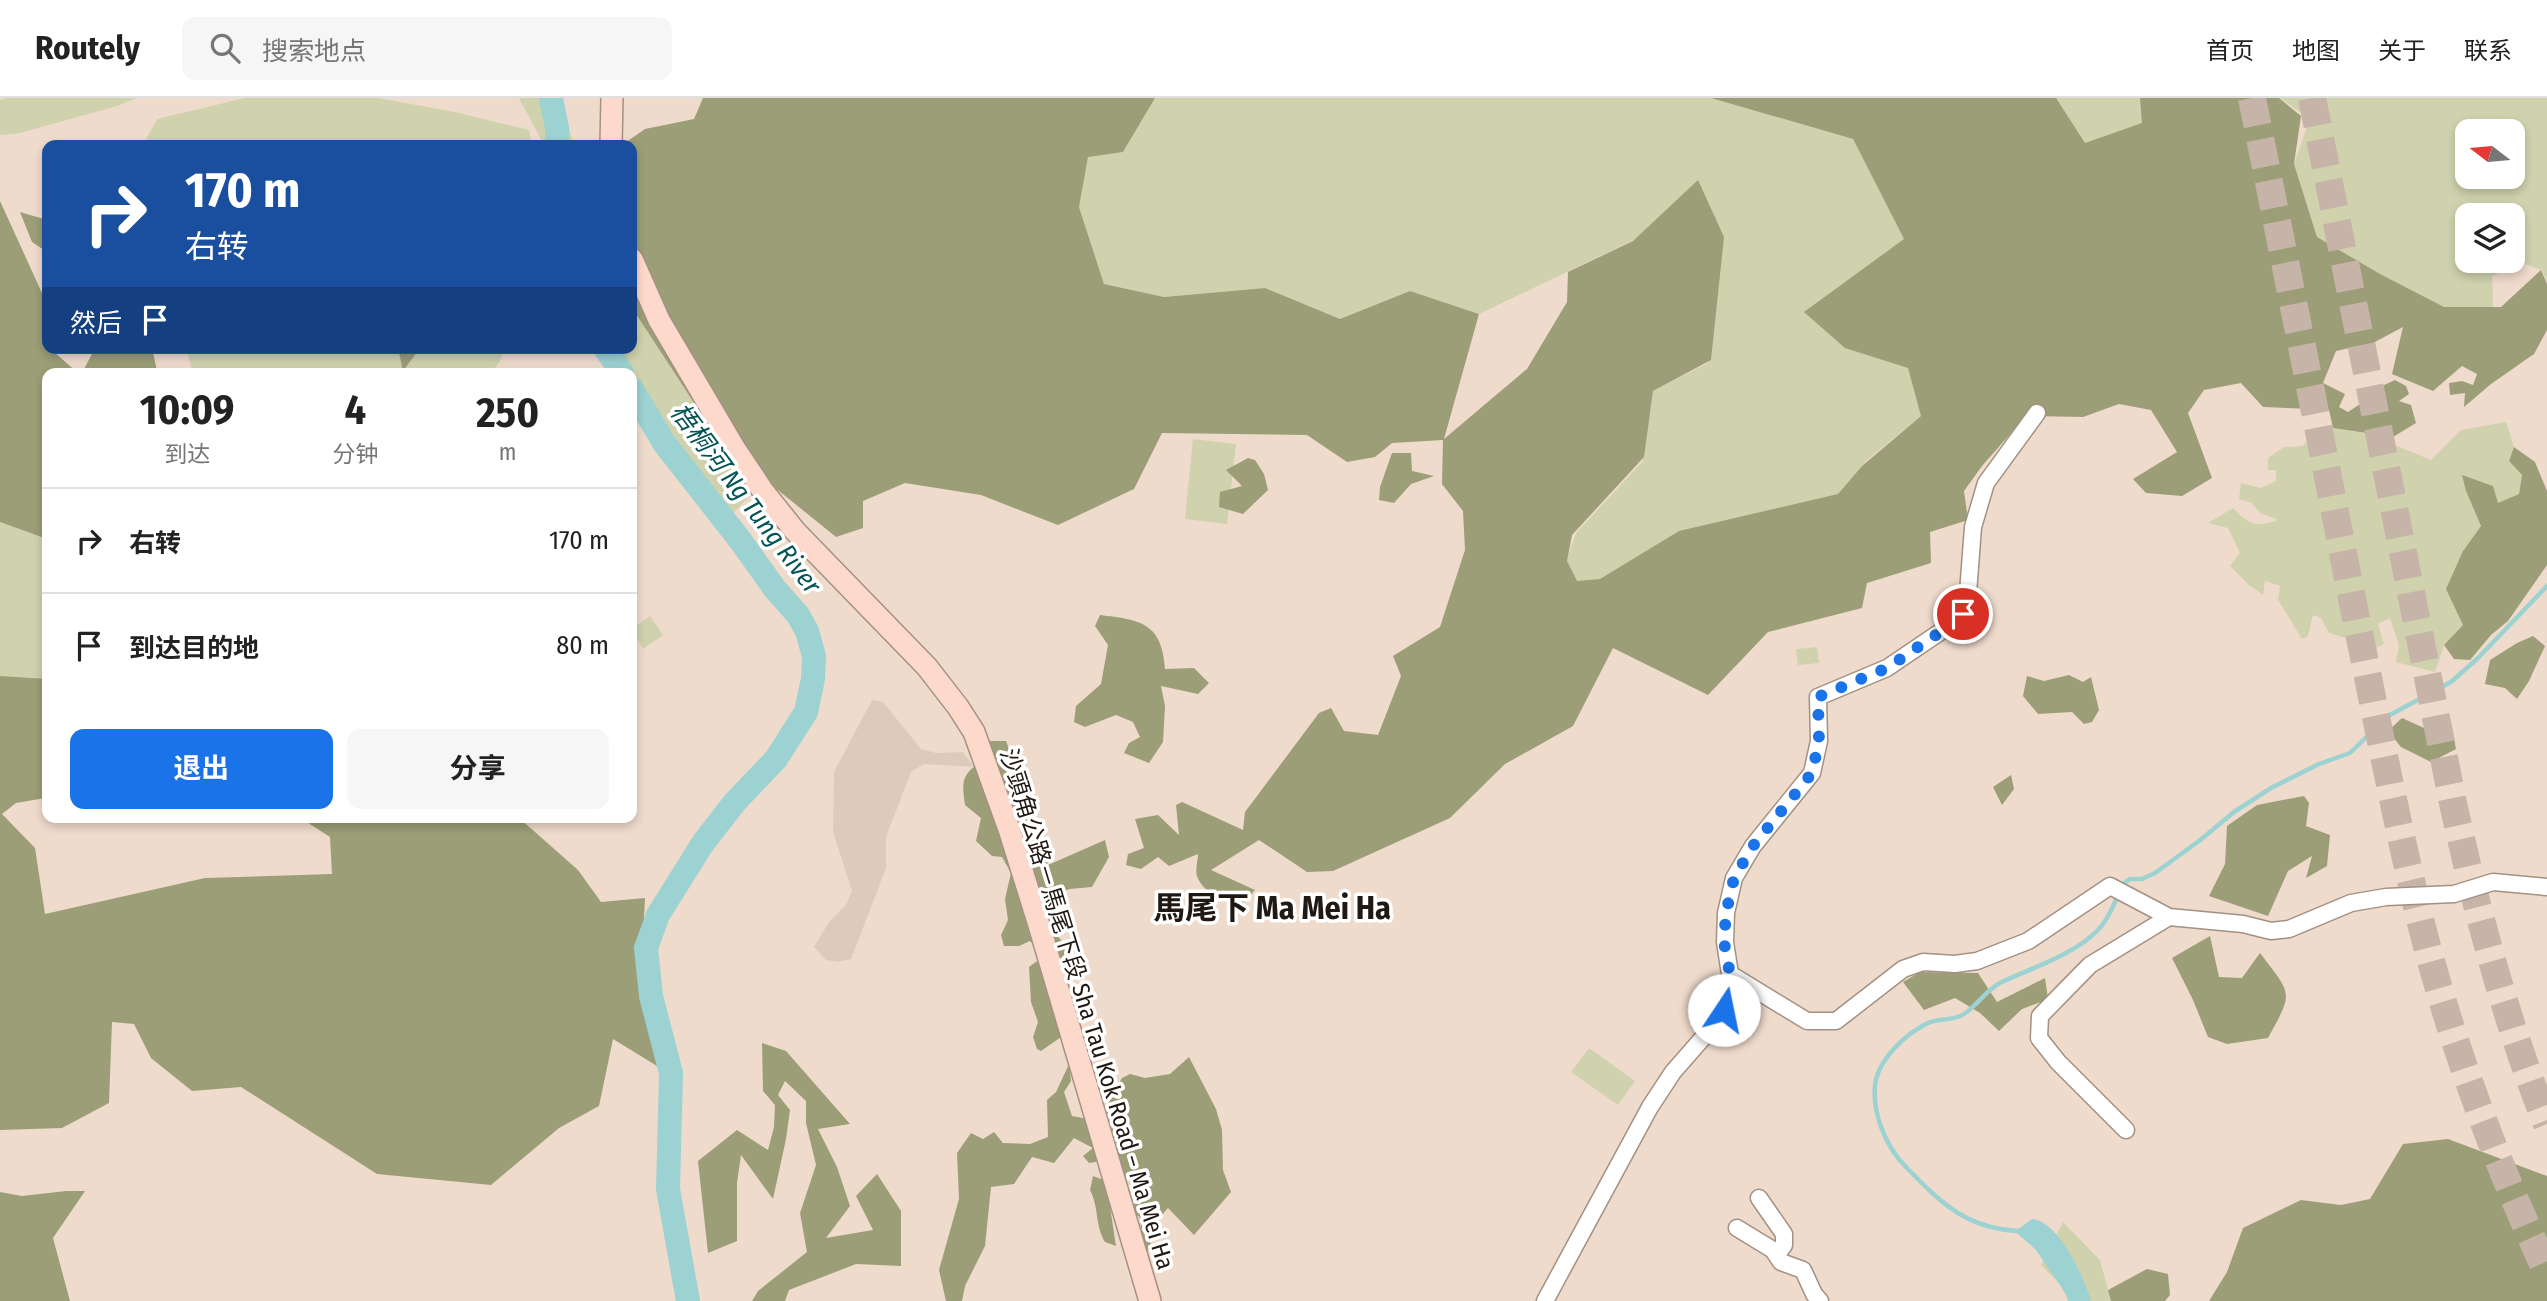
<!DOCTYPE html>
<html lang="zh">
<head>
<meta charset="utf-8">
<style>
	:root { --surface:#fff; --page:#f6f6f6; --text:#222; --muted:#767676; --line:#e0e0e0; --accent:#1a73e8 }
	body { margin:0; font-family:"Fira Sans Condensed","Noto Sans SC",sans-serif; background:var(--page); color:var(--text); height:100vh; display:flex; flex-direction:column; font-size:26px; white-space:nowrap }
	* { box-sizing:border-box; margin:0 }
	p { font-size:23px; color:var(--muted) }
	.icon { flex:none; width:38px; height:38px; fill:none; stroke:currentColor; stroke-width:2; stroke-linecap:round; stroke-linejoin:round }
	.map { position:relative; flex:1; overflow:hidden }
	.details { position:absolute; left:42px; top:270px; width:595px; height:455px; display:flex; flex-direction:column; background:var(--surface); border-radius:14px; box-shadow:0 4px 10px #0003 }
	.details>* { flex:none }
	.hud { position:absolute; left:42px; top:42px; width:595px; height:214px; border-radius:14px; box-shadow:0 4px 10px #0003; background:#1a4fa0; color:#fff; overflow:hidden }
	.needle { width:46px; rotate:286deg }
	.tools { position:absolute; left:2455px; top:21px; display:grid; gap:14px }
	.tools a { display:grid; place-items:center; width:70px; height:70px; border-radius:14px; background:var(--surface); box-shadow:0 4px 10px #0003; font-size:35px }
	.pin { position:absolute; display:grid; place-items:center; width:60px; height:60px; color:#fff; margin:-30px; border:4px solid #fff; border-radius:50%; box-shadow:0 2px 7px #0007 }
	.me { position:absolute; width:77px; margin:-38px; rotate:11deg; stroke-linejoin:round; filter:drop-shadow(0 0 5px #0008) }
	.turn { display:flex; align-items:center; gap:24px; height:147px; padding:0 28px; font-size:32px }
	.turn .icon { width:91px; height:91px; stroke-width:2.5 }
	.turn b { display:block; font-size:49px; line-height:60px }
	.then { display:flex; align-items:center; height:66px; padding:0 28px; background:#0003; gap:14px; font-size:26px }
	.eta { display:flex; justify-content:space-evenly; align-items:center; height:119px; text-align:center }
	.eta b { font-size:42px; font-weight:700; line-height:49px }
	.button { display:flex; gap:14px; margin-top:auto; padding:14px 28px }
	.button a { flex:1; height:80px; border-radius:14px; background:var(--accent); color:#fff; font-size:28px; font-weight:700; line-height:80px; text-align:center }
	.button a+a { background:var(--page); color:var(--text) }
	ul { padding:0; list-style:none }
	li { display:flex; align-items:center; gap:21px; height:105px; padding:0 28px; border-top:2px solid var(--line) }
	li div { flex:1 }
	li b { display:block; font-size:26px }
	li em { font-style:normal }
	header { display:flex; align-items:center; gap:42px; box-sizing:border-box; height:98px; padding:0 35px; background:var(--surface); border-bottom:2px solid var(--line) }
	header strong { font-size:33px }
	nav { display:flex; gap:38px; margin-inline-start:auto; font-size:24px }
	.search { width:490px; height:63px; background:var(--page); display:flex; align-items:center; gap:18px; box-sizing:border-box; padding:0 24px; border-radius:14px; color:var(--muted); font-size:26px }
	.map>svg:first-child { display:block }
	.industrial { fill:#dccbbb }
	.green { fill:#cfd2ad; fill-rule:evenodd }
	.forest { fill:#9c9e77 }
	.water { fill:#9dd2d2 }
	.lines { fill:none; stroke-linecap:round; stroke-linejoin:round }
	.stream { stroke:#9dd2d2; stroke-width:4.5 }
	.river { stroke:#9dd2d2; stroke-width:24 }
	.highway-tunnel { stroke:#c5b4a7; stroke-width:28; stroke-dasharray:28 14; stroke-linecap:butt }
	.street-casing { stroke:#a39183; stroke-width:19 }
	.secondary-casing { stroke:#a39183; stroke-width:24 }
	.street { stroke:#fff; stroke-width:16 }
	.secondary { stroke:#fdd9cc; stroke-width:21 }
	.route { stroke:#1a73e8; stroke-width:12; stroke-dasharray:0 21.6 }
	.labels { text-anchor:middle; stroke-width:7; stroke-linejoin:round; paint-order:stroke }
	.street-label { font-size:24px; fill:#1f1813; stroke:#fff }
	.water-label { font-size:26px; font-style:italic; fill:#035455; stroke:#fff }
	.district-label { font-size:32px; font-weight:bold; fill:#1f1813; stroke:#fff }
</style>
</head>
<body>
<header>
<strong>Routely</strong>
<div class="search"><svg class="icon" aria-label="search" viewBox="0 0 24 24"><circle cx="10" cy="10" r="6"/><path d="M15 15l6 6"/></svg>搜索地点</div>
<nav><a>首页</a><a>地图</a><a>关于</a><a>联系</a></nav>
</header>
<div class="map">
<svg width="2547" height="1203" viewBox="0 0 2547 1203">
	<rect width="100%" height="100%" fill="#efdbcc"/>
	<path class="industrial" d="M 872,602 L 883,604 L 921,651 L 936,655 L 963,654 L 974,669 L 924,666 L 911,674 L 886,739 L 886,770 L 851,861 L 838,864 L 826,862 L 814,849 L 829,824 L 846,807 L 852,793 L 833,734 L 834,674 Z"/>
	<path class="green" d="M 5,0 L 137,0 L 117,8 L 20,35 L 0,37 L 0,2 Z
		M 245,0 L 378,0 L 450,13 L 529,32 L 532,47 L 143,47 L 157,21 Z
		M 519,0 L 560,0 L 574,47 L 544,47 Z
		M 1155,0 L 1711,0 L 1853,41 L 1904,141 L 1914,266 L 1921,318 L 1867,362 L 1830,405 L 1599,485 L 1573,482 L 1565,467 L 1576,435 L 1643,363 L 1653,293 L 1708,265 L 1724,139 L 1638,140 L 1479,216 L 1410,193 L 1340,221 L 1265,190 L 1164,199 L 1104,186 L 1079,109 L 1088,58 L 1123,54 Z
		M 2045,0 L 2145,0 L 2149,27 L 2084,61 Z
		M 2280,0 L 2547,0 L 2547,184 L 2542,172 L 2525,166 L 2492,178 L 2493,209 L 2439,216 L 2317,139 L 2294,66 L 2310,21 ZM 2468,33 L 2513,33 L 2513,79 L 2468,79 ZM 2468,117 L 2513,117 L 2513,163 L 2468,163 Z
		M 632,210 L 753,394 L 722,427 L 632,282 L 632,275 L 627,275 L 611,250 L 632,250 Z
		M 186,250 L 505,250 L 500,263 L 491,275 L 193,275 Z
		M 2506,324 L 2514,349 L 2509,363 L 2522,377 L 2519,396 L 2498,405 L 2466,393 L 2481,428 L 2463,453 L 2463,527 L 2444,547 L 2435,574 L 2396,564 L 2399,547 L 2390,520 L 2378,526 L 2384,546 L 2370,553 L 2366,537 L 2349,541 L 2329,535 L 2321,520 L 2313,517 L 2308,538 L 2302,541 L 2278,502 L 2280,488 L 2265,483 L 2263,497 L 2249,487 L 2230,468 L 2240,455 L 2228,430 L 2208,425 L 2233,410 C 2248,426 2256,430 2278,422 L 2260,415 L 2252,405 L 2239,401 L 2241,385 L 2261,390 L 2276,383 L 2276,372 L 2268,372 L 2268,360 L 2284,349 L 2302,348 L 2314,338 L 2327,338 L 2333,330 L 2368,336 L 2431,362 L 2461,332 Z
		M 1193,341 L 1236,346 L 1227,426 L 1185,421 Z
		M 0,424 L 47,441 L 47,588 L 0,582 Z
		M 650,518 L 663,537 L 643,551 L 632,531 Z
		M 1817,549 L 1819,565 L 1798,567 L 1796,551 Z
		M 1589,950 L 1635,983 L 1618,1007 L 1571,974 Z
		M 2063,1124 L 2100,1162 L 2111,1203 L 2069,1203 L 2059,1185 L 2041,1167 Z"/>
	<path class="forest" d="M 703,0 L 1155,0 L 1123,54 L 1088,59 L 1079,109 L 1104,186 L 1164,199 L 1265,190 L 1340,221 L 1410,193 L 1479,216 L 1444,341 L 1527,271 L 1567,204 L 1568,174 L 1633,143 L 1698,82 L 1724,139 L 1711,262 L 1653,293 L 1644,359 L 1572,437 L 1567,463 L 1577,483 L 1600,481 L 1679,433 L 1838,396 L 1862,368 L 1921,318 L 1908,270 L 1845,250 L 1804,214 L 1904,141 L 1853,41 L 1711,0 L 2056,0 L 2085,45 L 2142,25 L 2140,0 L 2279,0 L 2301,18 L 2294,66 L 2317,139 L 2380,176 L 2444,209 L 2501,209 L 2541,172 L 2547,186 L 2547,232 L 2534,256 L 2491,286 L 2464,309 L 2465,295 L 2450,297 L 2449,285 L 2462,283 L 2473,287 L 2477,276 L 2462,268 L 2433,293 L 2392,276 L 2403,229 L 2373,245 L 2336,253 L 2323,285 L 2345,296 L 2339,309 L 2348,314 L 2360,306 L 2382,301 L 2382,288 L 2395,282 L 2406,288 L 2409,296 L 2399,303 L 2411,307 L 2416,325 L 2393,339 L 2333,330 L 2329,312 L 2314,307 L 2312,311 L 2263,309 L 2241,285 L 2204,292 L 2188,315 L 2212,380 L 2182,398 L 2146,395 L 2133,381 L 2177,354 L 2151,312 L 2119,306 L 2083,319 L 2026,318 L 1982,368 L 1964,393 L 1968,422 L 1930,434 L 1931,465 L 1867,485 L 1862,510 L 1768,534 L 1708,597 L 1613,550 L 1573,628 L 1505,666 L 1450,720 L 1333,773 L 1307,774 L 1259,742 L 1211,772 L 1255,792 L 1243,805 C 1226,804 1204,797 1197,778 C 1195,772 1198,762 1198,756 L 1169,768 L 1158,759 L 1141,771 L 1126,767 L 1128,756 L 1144,750 L 1135,721 L 1158,717 L 1179,737 L 1176,707 L 1182,704 L 1243,732 L 1245,714 L 1319,615 L 1331,610 L 1344,633 L 1378,637 L 1401,578 L 1393,558 L 1440,529 L 1465,452 L 1463,413 L 1442,386 L 1443,342 L 1392,345 L 1375,359 L 1347,364 L 1307,337 L 1162,335 L 1134,391 L 1058,427 L 981,397 L 905,385 L 863,403 L 863,430 L 836,439 L 721,346 L 632,210 L 632,47 L 622,47 L 645,31 L 694,21 Z
		M 0,103 L 47,206 L 47,250 L 56,250 L 54,254 L 78,275 L 47,275 L 47,441 L 0,424 Z
		M 20,114 L 47,122 L 47,154 L 32,144 Z
		M 95,250 L 152,250 L 157,273 L 161,275 L 82,275 Z
		M 398,250 L 420,250 L 403,273 Z
		M 2514,349 L 2535,364 L 2547,393 L 2547,467 L 2508,523 L 2491,537 L 2470,562 L 2454,561 L 2444,547 L 2463,527 L 2446,491 L 2463,453 L 2481,428 L 2466,393 L 2462,377 L 2493,388 L 2498,405 L 2519,396 L 2522,377 L 2509,363 Z
		M 1392,355 L 1411,355 L 1412,373 L 1434,378 L 1411,386 L 1394,405 L 1379,402 L 1380,389 Z
		M 1248,360 L 1255,362 L 1264,376 L 1268,392 L 1243,416 L 1219,409 L 1220,394 L 1242,388 L 1226,372 Z
		M 1100,517 C 1140,522 1162,524 1165,571 L 1194,570 L 1209,585 L 1198,596 L 1161,588 L 1165,608 L 1163,644 L 1149,665 L 1124,655 L 1129,645 L 1140,639 L 1133,624 L 1116,617 L 1085,629 L 1074,624 L 1076,608 L 1101,586 L 1108,547 L 1095,528 Z
		M 2533,538 L 2545,548 L 2529,583 L 2517,601 L 2505,590 L 2485,586 L 2490,562 L 2517,545 Z
		M 2069,577 L 2083,584 L 2091,579 L 2099,612 L 2092,624 L 2084,626 L 2072,614 L 2038,616 L 2023,598 L 2027,578 L 2044,583 Z
		M 0,578 L 47,581 L 47,701 L 45,700 L 16,705 L 2,716 L 35,750 L 45,816 L 205,780 L 332,776 L 330,739 L 299,719 L 518,719 L 578,772 L 601,804 L 645,800 L 643,841 L 662,927 L 657,968 L 613,941 L 599,1008 L 559,1030 L 491,1087 L 377,1076 L 241,989 L 192,993 L 151,960 L 134,926 L 112,924 L 109,1005 L 62,1030 L 0,1032 Z
		M 2402,620 L 2424,630 L 2451,624 L 2456,651 L 2431,664 L 2401,649 L 2388,633 Z
		M 981,643 L 1006,643 L 1030,706 L 1048,767 L 1105,742 L 1109,759 L 1092,789 L 1070,791 L 1047,798 L 1051,830 L 1065,847 L 1064,869 L 1043,857 L 1030,843 L 1019,848 L 1004,848 L 1001,837 L 1008,822 L 1005,801 L 1011,775 L 1002,759 L 992,758 L 976,743 L 981,720 L 965,707 C 963,691 960,679 974,669 L 974,655 Z
		M 2011,677 L 2014,691 L 2002,707 L 1993,689 Z
		M 2304,698 L 2309,705 L 2306,728 L 2330,737 L 2327,768 L 2306,780 L 2312,758 L 2288,773 L 2268,818 L 2209,798 L 2225,766 L 2227,728 L 2257,707 Z
		M 2210,838 L 2219,879 L 2242,880 L 2260,855 C 2292,897 2294,893 2268,940 L 2227,946 L 2208,939 L 2193,902 L 2172,860 Z
		M 1037,863 L 1049,892 L 1071,893 L 1084,923 L 1041,953 L 1037,951 L 1033,939 L 1038,924 L 1031,904 L 1029,869 Z
		M 1920,874 L 1978,875 L 1997,904 L 2045,880 L 2048,901 L 2022,911 L 1999,933 L 1980,915 L 1955,900 L 1924,912 L 1903,884 Z
		M 762,945 L 786,953 L 850,1026 L 818,1031 L 837,1069 L 850,1108 L 826,1140 L 873,1132 L 856,1098 L 877,1076 L 901,1113 L 901,1168 L 856,1166 L 789,1192 L 785,1203 L 752,1203 L 758,1193 L 807,1154 L 800,1115 L 816,1067 L 806,1025 L 806,1003 L 785,983 L 778,997 L 790,1012 L 786,1041 L 773,1101 L 741,1057 L 737,1085 L 737,1143 L 708,1155 L 698,1063 L 737,1032 L 768,1052 L 774,1029 L 775,1007 L 763,993 Z
		M 1189,959 L 1216,1011 L 1222,1032 L 1223,1072 L 1231,1094 L 1194,1137 L 1168,1110 L 1146,1135 L 1154,1153 L 1137,1151 L 1142,1134 L 1139,1118 L 1125,1115 L 1135,1105 L 1128,1079 L 1118,1079 L 1107,1089 L 1116,1148 L 1105,1144 C 1095,1128 1099,1109 1090,1092 L 1093,1078 L 1101,1081 L 1118,1073 L 1114,1061 L 1089,1065 L 1083,1058 L 1093,1050 L 1074,1040 L 1054,1065 L 1032,1059 L 1014,1086 L 991,1089 L 985,1148 L 965,1188 L 962,1203 L 946,1203 L 939,1172 L 959,1101 L 957,1055 L 971,1035 L 983,1041 L 994,1034 L 1003,1045 L 1030,1046 L 1048,1039 L 1047,1002 L 1056,994 L 1069,966 L 1071,983 L 1064,994 L 1072,1018 L 1098,1023 L 1122,980 L 1130,976 L 1145,980 L 1170,976 Z
		M 2448,1041 L 2547,1078 L 2547,1203 L 2209,1203 L 2227,1174 L 2243,1130 L 2301,1102 L 2341,1107 L 2370,1101 L 2403,1046 Z
		M 66,1093 L 85,1093 L 53,1140 L 70,1203 L 0,1203 L 0,1094 L 22,1098 Z
		M 2147,1171 L 2168,1176 L 2170,1197 L 2165,1203 L 2111,1203 L 2108,1192 Z"/>
	<path class="water" d="M 2032,1121 C 2058,1122 2085,1181 2091,1203 L 2068,1203 L 2066,1196 L 2036,1152 L 2017,1135 L 2017,1132 Z"/>
	<g class="lines">
		<path class="stream" d="M 2022,1133 C 1968,1132 1942,1106 1906,1069 C 1885,1048 1870,1011 1876,981 C 1882,959 1904,938 1924,927 C 1936,919 1952,924 1964,916 C 1978,907 1986,892 2000,885 C 2031,870 2074,857 2098,832 C 2110,819 2116,801 2123,786 L 2130,781 L 2142,781 L 2155,775 L 2199,743 L 2234,714 L 2271,690 L 2319,666 L 2350,655 L 2388,618 L 2451,584 L 2477,561 L 2547,488"/>
		<path class="river" d="M 551,0 L 557,30 L 557,47
			M 605,250 L 622,275
			M 632,291 L 664,345 L 740,442 L 775,491 L 798,517 L 807,533 L 814,558 L 813,581 L 806,614 L 776,661 L 735,704 L 703,745 L 658,817 L 646,850 L 651,898 L 671,975 L 668,1091 L 688,1203"/>
		<path class="highway-tunnel" d="M 2252,0 C 2285,164 2318,327 2350,491 C 2373,602 2394,714 2421,825 C 2451,945 2495,1062 2547,1174
			M 2312,0 L 2454,710 C 2478,817 2506,924 2547,1026"/>
		<g class="street-casing">
			<path id="street" d="M 1730,876 L 1807,923 L 1836,923 L 1903,871 L 1923,864 L 1955,866 L 1977,863 L 2028,843 L 2110,788 L 2169,819 L 2243,826 L 2271,833 L 2289,831 L 2351,805 L 2386,799 L 2454,796 L 2493,784 L 2547,789
				M 2126,1032 L 2058,964 L 2039,940 L 2040,918 L 2090,867 L 2169,819
				M 1759,1100 L 1784,1136 L 1784,1147 L 1777,1157
				M 1737,1130 L 1773,1152 L 1781,1164 L 1803,1172 L 1814,1196 L 1820,1203
				M 1545,1203 L 1650,1009 L 1673,974 L 1715,926 L 1724,912 L 1730,876 L 1725,844 L 1726,815 L 1734,780 L 1753,748 L 1812,675 L 1819,643 L 1818,599 L 1887,570 L 1949,528 L 1963,516 L 1968,495 L 1973,429 L 1986,385 L 2037,315"/>
		</g>
		<g class="secondary-casing">
			<path id="secondary" d="M 611,47 L 612,0
				M 632,161 L 659,222 L 735,351 L 763,393 L 795,433 L 927,569 L 958,609 L 974,634 L 1010,734 L 1039,827 L 1150,1203"/>
		</g>
		<use href="#street" class="street"/>
		<use href="#secondary" class="secondary"/>
	</g>
	<g class="lines">
		<path class="route" d="M 1724,912 L 1730,876 L 1724,844 L 1726,815 L 1734,780 L 1753,748 L 1812,675 L 1819,643 L 1818,599 L 1887,570 L 1949,528 L 1963,516"/>
	</g>
	<g class="labels">
		<g class="street-label">
			<text transform="translate(1087 911) rotate(73)" y="8">沙頭角公路－馬尾下段 Sha Tau Kok Road – Ma Mei Ha</text>
		</g>
		<g class="water-label">
			<text transform="translate(746 400) rotate(53)" y="9">梧桐河 Ng Tung River</text>
		</g>
		<g class="district-label">
			<text x="1272" y="821">馬尾下 Ma Mei Ha</text>
		</g>
	</g>
</svg>
<div class="tools">
<a><svg class="needle" viewBox="-14 -14 28 28"><path d="M0-13l5 13h-10z" fill="#e53935"/><path d="M0 13l5-13h-10z" fill="#767676"/></svg></a>
<a><svg class="icon" aria-label="layers" viewBox="0 0 24 24"><path d="M12 4l9 5-9 5-9-5zM3 14l9 5 9-5"/></svg></a>
</div>
<div class="pin" style="left:1963px;top:516px;background:#d93025"><svg class="icon" aria-label="arrive" viewBox="0 0 24 24"><path d="M6 21V4h12l-3 4 3 4H6"/></svg></div>
<svg class="me" style="left:1724px;top:912px" viewBox="-20 -20 40 40"><circle r="19" fill="#fff"/><path d="M0-13L10 11 0 6-10 11z" fill="#1a73e8"/></svg>
<div class="hud">
<div class="turn"><svg class="icon" aria-label="right" viewBox="0 0 24 24"><path d="M7 20v-9h11M14 6l5 5-5 5"/></svg><div><b>170 m</b>右转</div></div>
<div class="then">然后<svg class="icon" aria-label="arrive" viewBox="0 0 24 24"><path d="M6 21V4h12l-3 4 3 4H6"/></svg></div>
</div>
<section class="details">
<div class="eta">
<div><b>10:09</b><p>到达</p></div>
<div><b>4</b><p>分钟</p></div>
<div><b>250</b><p>m</p></div>
</div>
<ul>
<li><svg class="icon" aria-label="right" viewBox="0 0 24 24"><path d="M7 20v-9h11M14 6l5 5-5 5"/></svg><div><b>右转</b></div><em>170 m</em></li>
<li><svg class="icon" aria-label="arrive" viewBox="0 0 24 24"><path d="M6 21V4h12l-3 4 3 4H6"/></svg><div><b>到达目的地</b></div><em>80 m</em></li>
</ul>
<div class="button"><a>退出</a><a>分享</a></div>
</section>
</div>
</body>
</html>
